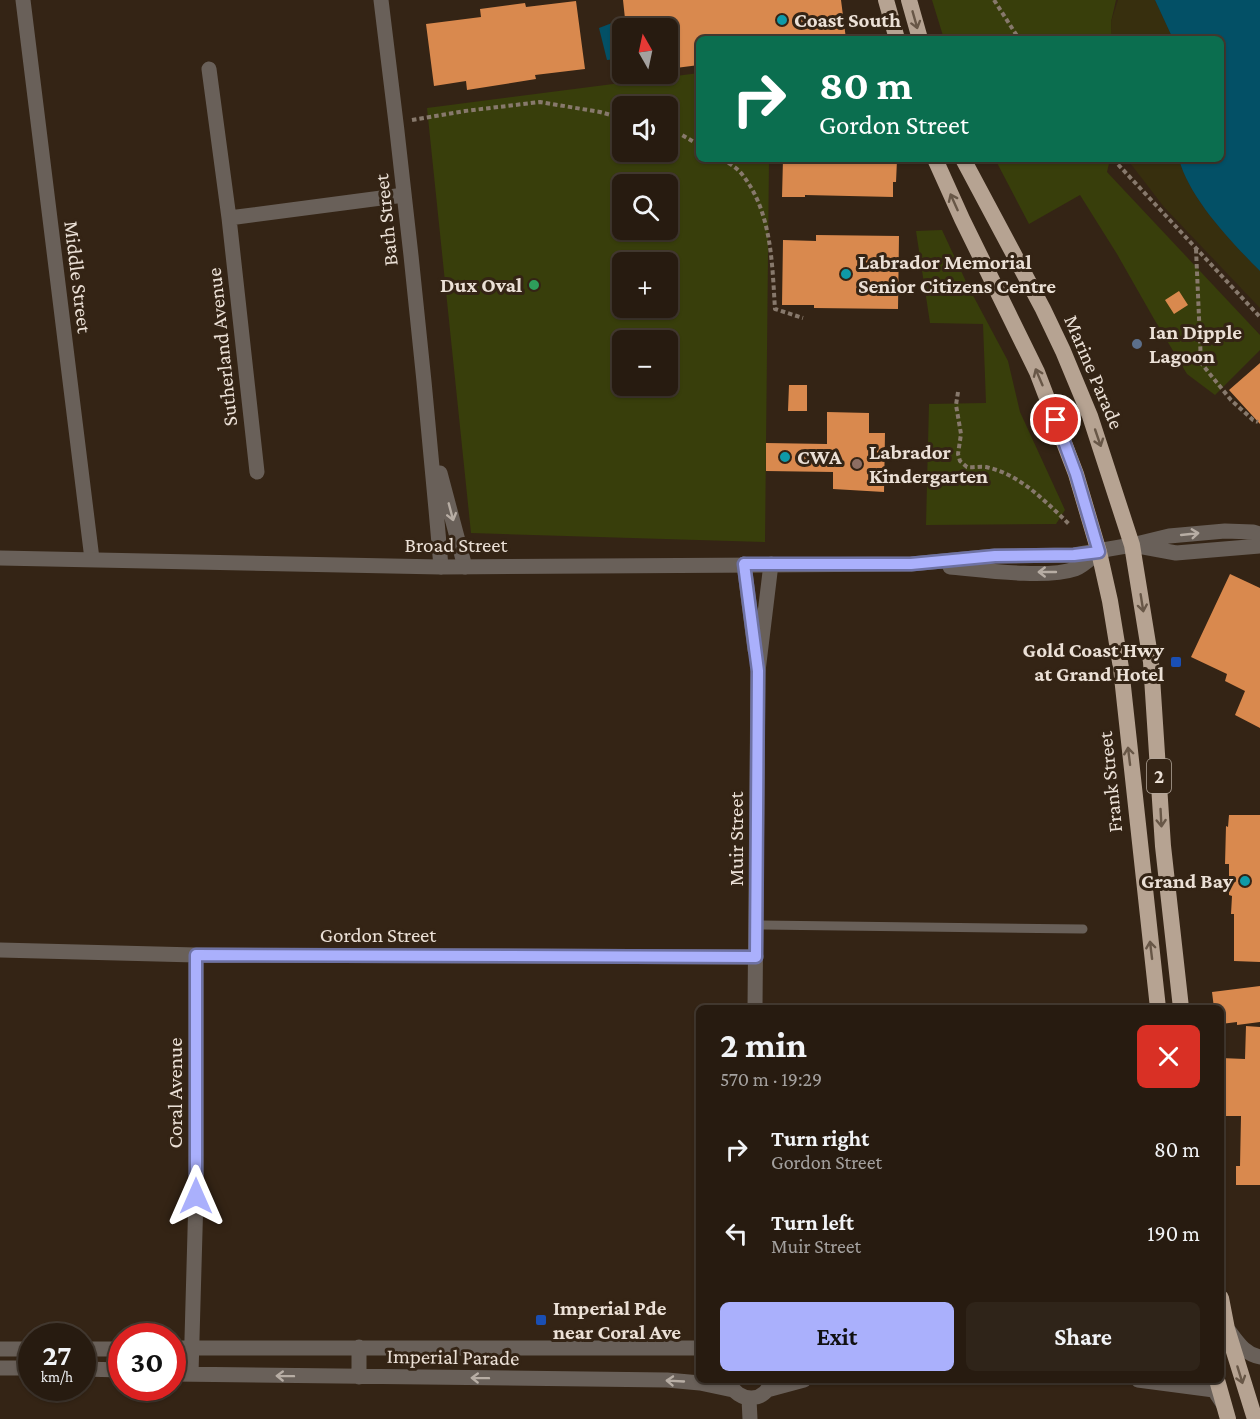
<!DOCTYPE html>
<html lang="en">
<head>
<meta charset="utf-8">
<style>
	:root { --surface:#271b10; --page:#2f2419; --text:#f1f3f6; --muted:#a4a19f; --line:#433930; --accent:#aab0fc }
	body { margin:0; font-family:"Crimson Pro",serif; background:var(--page); color:var(--text); height:100vh; display:flex; flex-direction:column; font-size:22px; white-space:nowrap }
	* { box-sizing:border-box; margin:0 }
	p { font-size:20px; color:var(--muted) }
	.icon { flex:none; width:33px; height:33px; fill:none; stroke:currentColor; stroke-width:2; stroke-linecap:round; stroke-linejoin:round }
	.map { position:relative; flex:1; overflow:hidden }
	.side { position:absolute; left:696px; top:1005px; width:528px; height:378px; display:flex; flex-direction:column; background:var(--surface); border-radius:9px; box-shadow:0 2px 4px #0004,0 0 0 2px var(--line) }
	.side>* { flex:none }
	.hud { position:absolute; left:696px; top:36px; width:528px; height:126px; border-radius:9px; box-shadow:0 2px 4px #0004,0 0 0 2px var(--line); background:#0b6e4f; color:#fff; overflow:hidden }
	.needle { width:39px; rotate:351deg }
	.controls { position:absolute; left:612px; top:18px; display:grid; gap:12px }
	.controls a { display:grid; place-items:center; width:66px; height:66px; border-radius:9px; background:var(--surface); box-shadow:0 2px 4px #0004,0 0 0 2px var(--line); font-size:30px }
	.speed { position:absolute; left:18px; top:1323px; display:flex; gap:12px; font-size:30px; font-weight:700; text-align:center }
	.speed>* { display:grid; place-content:center; width:78px; height:78px; border-radius:50%; background:var(--surface); box-shadow:0 2px 4px #0004,0 0 0 2px var(--line); line-height:1 }
	.speed small { font-size:15px; font-weight:400 }
	.speed .limit { border:9px solid #d22; background:#fff; color:#111 }
	.pin { position:absolute; display:grid; place-items:center; width:51px; height:51px; color:#fff; margin:-26px; border:3px solid #fff; border-radius:50%; box-shadow:0 2px 6px #0007 }
	.me { position:absolute; width:66px; margin:-33px; rotate:0deg; stroke-linejoin:round; filter:drop-shadow(0 0 4px #0008) }
	.turn { display:flex; align-items:center; gap:21px; height:126px; padding:0 24px; font-size:27px }
	.turn .icon { width:78px; height:78px; stroke-width:2.5 }
	.turn b { display:block; font-size:42px; line-height:51px }
	.round { display:grid; place-items:center; flex:none; width:63px; height:63px; border-radius:9px; background:var(--page) }
	.headline { display:flex; align-items:center; justify-content:space-between; height:102px; padding:0 24px }
	h1 { font-size:36px; font-weight:700; line-height:45px }
	.action { display:flex; gap:12px; margin-top:auto; padding:12px 24px }
	.action a { flex:1; height:69px; border-radius:9px; background:var(--accent); color:#111; font-size:24px; font-weight:700; line-height:69px; text-align:center }
	.action a+a { background:var(--page); color:var(--text) }
	ul { padding:0; list-style:none }
	li { display:flex; align-items:center; gap:18px; height:84px; padding:0 24px }
	li div { flex:1 }
	li b { display:block; font-size:22px }
	li em { font-style:normal }
	.map>svg:first-child { display:block }
	.green { fill:#383e0b; fill-rule:evenodd }
	.sand { fill:#372f0e }
	.water { fill:#035066 }
	.building { fill:#d9894e }
	.lines { fill:none; stroke-linecap:round; stroke-linejoin:round }
	.path { stroke:#87796c; stroke-width:4; stroke-dasharray:4.5 3; stroke-linecap:butt }
	.service { stroke:#696059; stroke-width:9 }
	.minor { stroke:#696059; stroke-width:15 }
	.tertiary { stroke:#696059; stroke-width:15 }
	.trunk { stroke:#b6a392; stroke-width:16 }
	.oneway { stroke:#685747 }
	.oneway2 { stroke:#b7ada4 }
	.route-casing { stroke:#6e72a4; stroke-width:15 }
	.route { stroke:#aab0fc; stroke-width:10 }
	.culture-dot { fill:#0f9aa8; stroke:#342415; stroke-width:2 }
	.leisure-dot { fill:#2e9e5b; stroke:#342415; stroke-width:2 }
	.service-dot { fill:#5c6f8a; stroke:#342415; stroke-width:2 }
	.education-dot { fill:#8d6e63; stroke:#342415; stroke-width:2 }
	.transit-dot { fill:#1a4fb4; stroke:#342415; stroke-width:2 }
	.labels { text-anchor:middle; stroke-width:6; stroke-linejoin:round; paint-order:stroke }
	.shield { fill:#342415; stroke:#b4a89c; stroke-width:1.5 }
	.shield-label { font-size:20px; font-weight:bold; fill:#ebe0d6 }
	.poi-label { font-size:21px; font-weight:bold; fill:#ebe0d6; stroke:#342415; text-anchor:start }
	.street-label { font-size:21px; fill:#ebe0d6; stroke:#342415 }
</style>
</head>
<body>
<div class="map">
<svg width="1260" height="1419" viewBox="0 0 1260 1419">
	<rect width="100%" height="100%" fill="#342415"/>
	<path class="green" d="M 932,0 L 1116,0 L 1111,22 L 1112,39 L 944,39 Z
		M 699,73 L 699,159 L 769,159 L 765,542 L 471,533 L 427,108 ZM 622,106 L 668,106 L 668,152 L 622,152 ZM 622,184 L 668,184 L 668,230 L 622,230 ZM 668,262 L 668,308 L 622,308 L 622,262 ZM 668,340 L 668,386 L 622,386 L 622,340 Z
		M 995,159 L 1110,159 L 1107,172 L 1260,335 L 1260,350 L 1215,395 L 1187,374 L 1154,319 L 1117,254 L 1080,195 L 1029,224 Z
		M 942,230 L 969,288 L 1008,361 L 1020,412 L 1065,510 L 1056,524 L 926,525 L 929,404 L 986,403 L 983,324 L 930,323 L 916,231 Z"/>
	<path class="sand" d="M 1118,0 L 1155,0 L 1173,39 L 1112,39 L 1111,22 Z
		M 1127,159 L 1179,159 C 1189,198 1232,243 1260,271 L 1260,308 L 1164,207 Z"/>
	<path class="water" d="M 1155,0 L 1260,0 L 1260,271 C 1232,243 1189,198 1179,159 L 1221,159 L 1221,39 L 1173,39 Z
		M 612,23 L 616,59 L 607,60 L 599,28 Z"/>
	<path class="building" d="M 623,0 L 841,0 L 846,39 L 699,39 L 699,65 L 668,69 L 668,28 L 626,28 Z
		M 576,1 L 585,69 L 535,75 L 536,79 L 467,90 L 466,81 L 434,86 L 426,24 L 481,17 L 480,9 L 525,3 L 526,7 Z
		M 783,159 L 897,160 L 896,182 L 893,182 L 893,197 L 805,195 L 805,197 L 782,197 Z
		M 816,235 L 899,236 L 898,309 L 814,308 L 814,305 L 782,305 L 783,240 L 816,241 Z
		M 1179,291 L 1188,305 L 1174,314 L 1165,300 Z
		M 1260,363 L 1260,424 L 1229,390 Z
		M 789,385 L 807,385 L 807,411 L 788,411 Z
		M 827,412 L 869,413 L 869,433 L 885,433 L 884,492 L 833,489 L 833,472 L 766,471 L 766,443 L 827,444 Z
		M 1230,574 L 1260,588 L 1260,728 L 1235,715 L 1245,691 L 1225,681 L 1227,674 L 1191,657 Z
		M 1229,815 L 1260,815 L 1260,962 L 1234,961 L 1234,914 L 1231,914 L 1232,896 L 1229,895 L 1229,864 L 1225,864 L 1226,826 L 1228,827 Z
		M 1260,986 L 1260,1022 L 1237,1025 L 1237,1022 L 1221,1024 L 1221,1008 L 1214,1008 L 1212,992 Z
		M 1246,1026 L 1260,1027 L 1260,1185 L 1236,1185 L 1236,1166 L 1240,1166 L 1241,1116 L 1221,1116 L 1221,1058 L 1245,1059 Z"/>
	<g class="lines">
		<path class="path" d="M 994,0 L 1019,39
			M 412,120 L 465,111 L 540,102 L 600,112 L 622,118
			M 668,131 L 682,135 L 699,145
			M 722,159 C 728,163 736,167 741,173 C 772,211 772,263 775,309 L 803,318
			M 1113,159 L 1260,317
			M 1196,249 L 1201,363 L 1231,400 L 1253,420 L 1258,422
			M 958,392 L 956,405 L 961,434 L 958,454 L 960,461 L 967,467 C 973,468 979,466 986,467 C 1020,474 1046,502 1070,525"/>
		<path class="service" d="M 756,925 L 1083,929"/>
		<path class="minor" d="M 23,0 L 92,559
			M 381,0 C 405,189 425,378 441,567
			M 209,69 L 229,218 L 257,472
			M 229,218 L 404,195
			M 440,473 L 465,567
			M 744,564 L 755,650
			M 0,950 L 196,955 L 756,957
			M 755,1008 L 758,671 L 771,564
			M 1229,1331 C 1238,1343 1245,1354 1260,1357
			M 172,1348 L 699,1348
			M 0,1349 L 32,1349
			M 82,1349 L 122,1349
			M 0,1368 L 32,1368
			M 82,1369 L 122,1370
			M 172,1374 L 667,1380 L 700,1383 L 733,1390
			M 191,1374 L 196,1196 L 196,955
			M 359,1377 L 359,1347
			M 1138,1380 L 1214,1390 L 1224,1405
			M 729,1382 C 737,1403 767,1404 771,1380
			M 767,1390 L 804,1380
			M 749,1399 L 750,1419"/>
		<path class="tertiary" d="M 1138,546 L 1176,553 L 1260,546
			M 0,558 L 441,567 L 911,564 L 995,556 L 1074,555 L 1132,545 L 1169,536 L 1225,531 L 1253,532 L 1260,534
			M 950,567 C 982,570 1046,579 1075,569 C 1083,566 1091,558 1097,553"/>
		<path class="trunk" d="M 886,0 L 897,39
			M 909,0 L 920,39
			M 935,159 L 962,219 L 1037,372 L 1076,474 L 1099,552 L 1110,601 L 1121,668 L 1158,1008
			M 963,159 L 1043,309 L 1063,351 L 1090,416 L 1132,545 L 1151,662 L 1163,846 L 1181,1008
			M 1221,1298 L 1227,1329 L 1255,1419
			M 1217,1380 L 1228,1419"/>
	</g>
	<defs><path id="oneway-shaft" d="M-6 0H5M1.5-3L5.5 0L1.5 3" fill="none" stroke-width="1.6" stroke-linecap="round" stroke-linejoin="round" transform="scale(1.5)"/></defs>
	<g class="oneway">
		<use href="#oneway-shaft" transform="translate(915 20) rotate(74)"/>
		<use href="#oneway-shaft" transform="translate(954 202) rotate(-114)"/>
		<use href="#oneway-shaft" transform="translate(1039 377) rotate(-113)"/>
		<use href="#oneway-shaft" transform="translate(1098 438) rotate(71)"/>
		<use href="#oneway-shaft" transform="translate(1142 603) rotate(81)"/>
		<use href="#oneway-shaft" transform="translate(1129 756) rotate(-97)"/>
		<use href="#oneway-shaft" transform="translate(1161 818) rotate(87)"/>
		<use href="#oneway-shaft" transform="translate(1151 950) rotate(-97)"/>
		<use href="#oneway-shaft" transform="translate(1240 1375) rotate(73)"/>
	</g>
	<g class="oneway2">
		<use href="#oneway-shaft" transform="translate(451 512) rotate(75)"/>
		<use href="#oneway-shaft" transform="translate(1190 534) rotate(-6)"/>
		<use href="#oneway-shaft" transform="translate(1047 572) rotate(180)"/>
		<use href="#oneway-shaft" transform="translate(285 1376) rotate(-179)"/>
		<use href="#oneway-shaft" transform="translate(480 1378) rotate(-179)"/>
		<use href="#oneway-shaft" transform="translate(675 1381) rotate(-177)"/>
	</g>
	<g class="lines">
		<g class="route-casing">
			<path id="route" d="M 196,1196 L 196,955 L 756,957 L 758,671 L 744,564 L 911,564 L 995,556 L 1074,555 L 1099,552 L 1076,474 L 1056,420"/>
		</g>
		<use href="#route" class="route"/>
	</g>
	<g class="culture-dot">
		<circle cx="782" cy="20" r="6"/>
		<circle cx="846" cy="274" r="6"/>
		<circle cx="785" cy="457" r="6"/>
		<circle cx="1245" cy="881" r="6"/>
	</g>
	<circle class="leisure-dot" cx="534" cy="285" r="6"/>
	<circle class="service-dot" cx="1137" cy="344" r="6"/>
	<circle class="education-dot" cx="857" cy="464" r="6"/>
	<g class="transit-dot">
		<rect x="1170" y="656" width="12" height="12" rx="3"/>
		<rect x="535" y="1314" width="12" height="12" rx="3"/>
	</g>
	<g class="labels">
		<rect class="shield" x="1147" y="759" width="24" height="34" rx="4.5"/>
		<g class="shield-label">
			<text x="1159" y="783">2</text>
		</g>
		<g class="poi-label">
			<text x="794" y="27">Coast South</text>
			<text x="858" y="269">Labrador Memorial<tspan x="858" dy="24">Senior Citizens Centre</tspan></text>
			<text x="522" y="292" text-anchor="end">Dux Oval</text>
			<text x="1149" y="339">Ian Dipple<tspan x="1149" dy="24">Lagoon</tspan></text>
			<text x="869" y="459">Labrador<tspan x="869" dy="24">Kindergarten</tspan></text>
			<text x="797" y="464">CWA</text>
			<text x="1164" y="657" text-anchor="end">Gold Coast Hwy<tspan x="1164" dy="24">at Grand Hotel</tspan></text>
			<text x="1233" y="888" text-anchor="end">Grand Bay</text>
			<text x="553" y="1315">Imperial Pde<tspan x="553" dy="24">near Coral Ave</tspan></text>
		</g>
		<g class="street-label">
			<text transform="translate(386 220) rotate(-96)" y="7">Bath Street</text>
			<text transform="translate(78 277) rotate(83)" y="7">Middle Street</text>
			<text transform="translate(222 347) rotate(-96)" y="7">Sutherland Avenue</text>
			<text transform="translate(1094 372) rotate(67)" y="7">Marine Parade</text>
			<text x="456" y="552">Broad Street</text>
			<text transform="translate(1110 782) rotate(-96)" y="7">Frank Street</text>
			<text transform="translate(736 839) rotate(-90)" y="7">Muir Street</text>
			<text x="378" y="942">Gordon Street</text>
			<text transform="translate(175 1093) rotate(-90)" y="7">Coral Avenue</text>
			<text transform="translate(453 1357) rotate(1)" y="7">Imperial Parade</text>
		</g>
	</g>
</svg>
<div class="controls">
<a><svg class="needle" viewBox="-14 -14 28 28"><path d="M0-13l5 13h-10z" fill="#e53935"/><path d="M0 13l5-13h-10z" fill="#a4a19f"/></svg></a>
<a><svg class="icon" aria-label="sound" viewBox="0 0 24 24"><path d="M4 9h4l5-4v14l-5-4H4zM17 9q2 3 0 6"/></svg></a>
<a><svg class="icon" aria-label="search" viewBox="0 0 24 24"><circle cx="10" cy="10" r="6"/><path d="M15 15l6 6"/></svg></a>
<a>+</a>
<a>−</a>
</div>
<div class="speed"><div>27<small>km/h</small></div><div class="limit">30</div></div>
<div class="pin" style="left:1056px;top:420px;background:#d93025"><svg class="icon" aria-label="arrive" viewBox="0 0 24 24"><path d="M6 21V4h12l-3 4 3 4H6"/></svg></div>
<svg class="me" style="left:196px;top:1196px" viewBox="-20 -20 40 40"><path d="M0-17L14 15 0 8-14 15z" fill="#aab0fc" stroke="#fff" stroke-width="4"/></svg>
<div class="hud">
<div class="turn"><svg class="icon" aria-label="right" viewBox="0 0 24 24"><path d="M7 20v-9h11M14 6l5 5-5 5"/></svg><div><b>80 m</b>Gordon Street</div></div>
</div>
<section class="side">
<div class="headline"><div><h1>2 min</h1><p>570 m · 19:29</p></div><a class="round" style="background:#d93025;color:#fff"><svg class="icon" aria-label="close" viewBox="0 0 24 24"><path d="M6 6l12 12M18 6L6 18"/></svg></a></div>
<ul>
<li><svg class="icon" aria-label="right" viewBox="0 0 24 24"><path d="M7 20v-9h11M14 6l5 5-5 5"/></svg><div><b>Turn right</b><p>Gordon Street</p></div><em>80 m</em></li>
<li><svg class="icon" aria-label="left" viewBox="0 0 24 24"><path d="M17 20v-9H6M10 6l-5 5 5 5"/></svg><div><b>Turn left</b><p>Muir Street</p></div><em>190 m</em></li>
</ul>
<div class="action"><a>Exit</a><a>Share</a></div>
</section>
</div>
</body>
</html>
